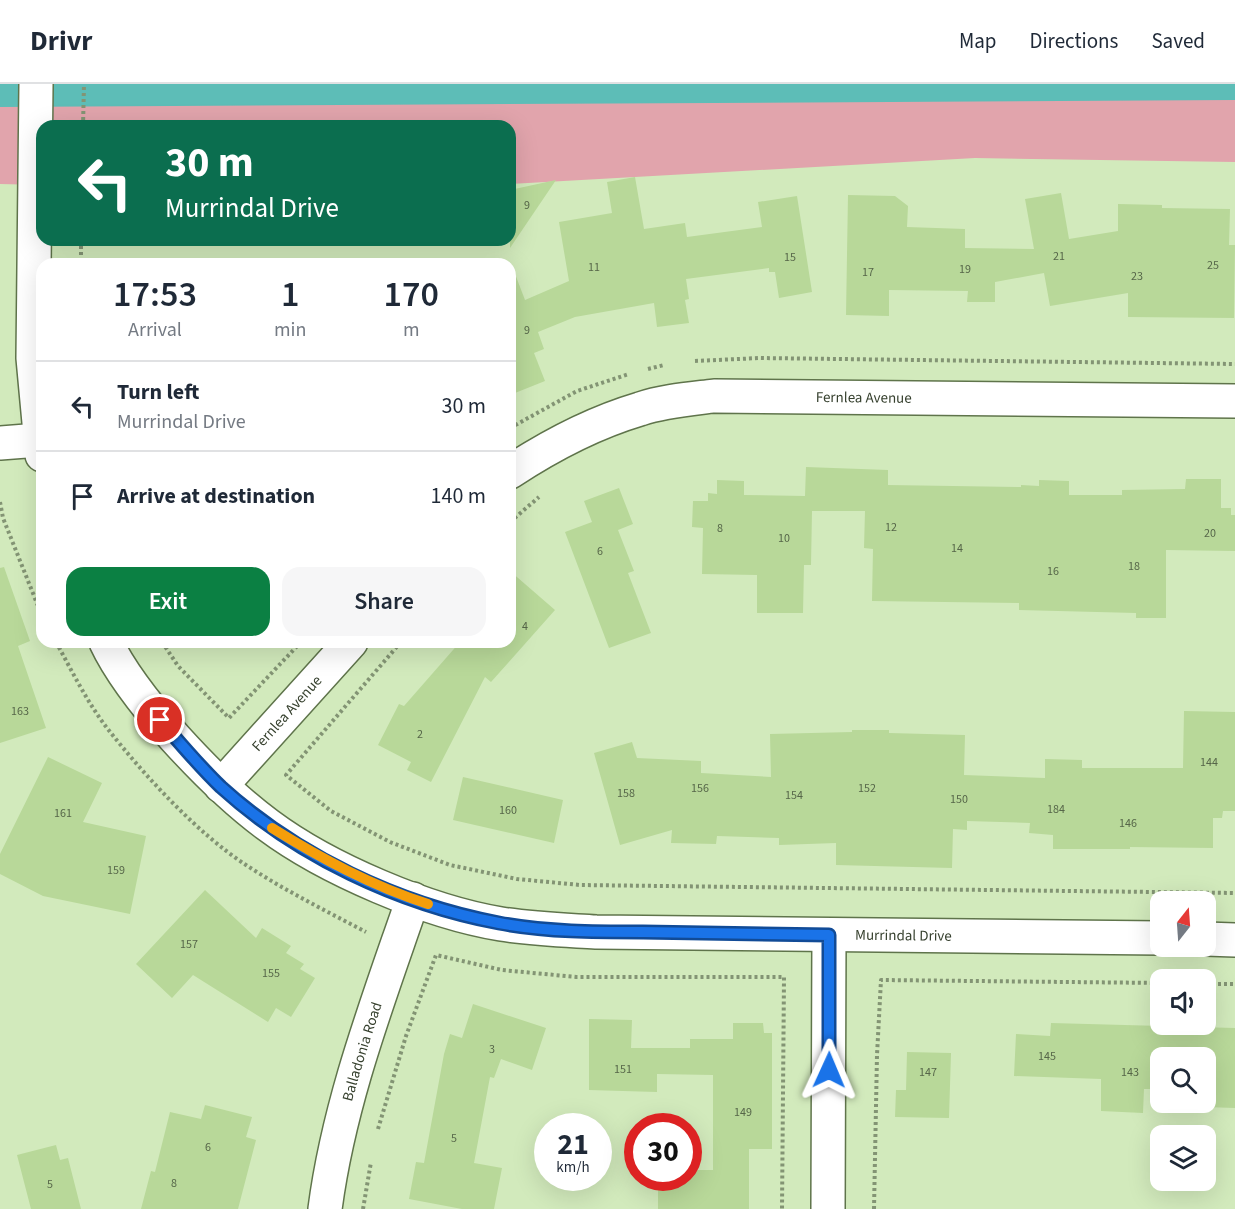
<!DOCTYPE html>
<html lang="en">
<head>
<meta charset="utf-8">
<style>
	:root { --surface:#fff; --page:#f6f6f7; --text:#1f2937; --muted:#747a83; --line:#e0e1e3; --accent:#0b8043 }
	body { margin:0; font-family:"Source Sans 3",sans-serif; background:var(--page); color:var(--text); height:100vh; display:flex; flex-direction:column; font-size:22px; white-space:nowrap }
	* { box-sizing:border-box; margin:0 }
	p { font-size:20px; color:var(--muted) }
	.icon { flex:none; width:33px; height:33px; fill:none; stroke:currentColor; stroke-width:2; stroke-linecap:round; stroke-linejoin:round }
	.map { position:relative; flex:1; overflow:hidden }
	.drawer { position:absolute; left:36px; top:174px; width:480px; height:390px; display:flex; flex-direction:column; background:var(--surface); border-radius:18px; box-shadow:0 6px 24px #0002 }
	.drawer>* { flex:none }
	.top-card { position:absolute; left:36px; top:36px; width:480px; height:126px; border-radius:18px; box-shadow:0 6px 24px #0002; background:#0b6e4f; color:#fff; overflow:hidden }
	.needle { width:39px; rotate:17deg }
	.fabs { position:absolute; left:1150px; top:807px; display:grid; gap:12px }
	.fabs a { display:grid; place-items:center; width:66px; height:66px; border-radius:12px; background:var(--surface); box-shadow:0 6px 24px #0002; font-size:30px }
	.speed { position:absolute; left:534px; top:1029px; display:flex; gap:12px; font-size:30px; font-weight:700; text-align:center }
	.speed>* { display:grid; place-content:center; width:78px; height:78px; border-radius:50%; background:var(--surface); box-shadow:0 6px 24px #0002; line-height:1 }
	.speed small { font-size:15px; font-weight:400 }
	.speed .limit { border:9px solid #d22; background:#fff; color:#111 }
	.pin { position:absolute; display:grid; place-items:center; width:51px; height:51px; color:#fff; margin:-26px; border:3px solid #fff; border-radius:50%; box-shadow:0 2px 6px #0007 }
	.me { position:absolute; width:66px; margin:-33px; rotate:1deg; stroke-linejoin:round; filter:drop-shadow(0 0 4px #0008) }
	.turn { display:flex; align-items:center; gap:21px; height:126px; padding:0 30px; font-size:27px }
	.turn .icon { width:78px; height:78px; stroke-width:2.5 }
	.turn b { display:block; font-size:42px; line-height:51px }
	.eta { display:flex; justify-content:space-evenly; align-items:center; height:102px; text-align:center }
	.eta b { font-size:36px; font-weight:600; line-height:42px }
	.button { display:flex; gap:12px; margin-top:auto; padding:12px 30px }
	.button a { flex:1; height:69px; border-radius:18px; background:var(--accent); color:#fff; font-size:24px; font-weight:600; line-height:69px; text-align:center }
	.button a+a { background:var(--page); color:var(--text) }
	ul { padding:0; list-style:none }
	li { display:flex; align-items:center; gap:18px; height:90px; padding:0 30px; border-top:2px solid var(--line) }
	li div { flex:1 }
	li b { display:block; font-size:22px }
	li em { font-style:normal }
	header { display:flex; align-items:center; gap:36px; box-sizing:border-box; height:84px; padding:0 30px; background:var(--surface); border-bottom:2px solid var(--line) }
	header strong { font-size:28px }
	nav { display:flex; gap:33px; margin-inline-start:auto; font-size:21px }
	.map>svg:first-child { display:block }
	.green { fill:#e1a4ac }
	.water { fill:#5dbdb7 }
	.building { fill:#b8d899 }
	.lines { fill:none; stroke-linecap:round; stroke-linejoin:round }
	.street-casing { stroke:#5f744b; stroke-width:36 }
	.path { stroke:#839474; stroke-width:4; stroke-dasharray:3 3; stroke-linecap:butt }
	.street { stroke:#fff; stroke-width:33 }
	.route-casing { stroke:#114b97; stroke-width:15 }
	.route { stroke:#1a73e8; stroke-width:10 }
	.slow { stroke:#f59e0b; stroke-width:10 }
	.labels { text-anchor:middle; stroke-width:5; stroke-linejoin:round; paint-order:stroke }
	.number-label { font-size:12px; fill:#566649 }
	.street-label { font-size:15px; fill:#36402e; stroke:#fff }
</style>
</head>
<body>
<header>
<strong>Drivr</strong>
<nav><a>Map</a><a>Directions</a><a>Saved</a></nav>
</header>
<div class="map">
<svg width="1235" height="1125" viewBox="0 0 1235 1125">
	<rect width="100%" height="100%" fill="#d2eabc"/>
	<path class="green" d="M 0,0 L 1235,0 L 1235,78 L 975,74 L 510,100 L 510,42 L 42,42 L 42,101 L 0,100 Z"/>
	<path class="water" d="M 0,0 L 1235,0 L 1235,16 L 0,23 Z"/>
	<path class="building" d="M 635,93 L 644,145 L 685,139 L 687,153 L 762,143 L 758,118 L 797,112 L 812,208 L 779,214 L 775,188 L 769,188 L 769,184 L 686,195 L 689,215 L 685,216 L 689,239 L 657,243 L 654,219 L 575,233 L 538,248 L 544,265 L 534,269 L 545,297 L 510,311 L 510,182 L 512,182 L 525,216 L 569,197 L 559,138 L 612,129 L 607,98 Z
		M 556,96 L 510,164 L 510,106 Z
		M 1061,109 L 1069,155 L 1118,147 L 1118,120 L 1162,121 L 1162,124 L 1230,125 L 1229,161 L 1235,161 L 1234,234 L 1128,233 L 1128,209 L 1050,222 L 1044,189 L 995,198 L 995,218 L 967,218 L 968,207 L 889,206 L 889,232 L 846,231 L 848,111 L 895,112 L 908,122 L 907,143 L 965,145 L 965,164 L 1034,165 L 1025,115 Z
		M 806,383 L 888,386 L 888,401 L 1021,403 L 1021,401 L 1039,402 L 1039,396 L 1069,397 L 1069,411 L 1122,411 L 1122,406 L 1185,405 L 1186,395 L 1221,395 L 1221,424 L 1231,424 L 1231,431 L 1235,431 L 1235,467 L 1166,466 L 1166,534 L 1136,534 L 1136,529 L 1019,526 L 1019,519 L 872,517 L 873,465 L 864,464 L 865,427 L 812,427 L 811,481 L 804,481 L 803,529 L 757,529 L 757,491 L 702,490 L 703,444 L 692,443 L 693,417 L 708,417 L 708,409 L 717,410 L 717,396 L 744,397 L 744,411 L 805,412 Z
		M 619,404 L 633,440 L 618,446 L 634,487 L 628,489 L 651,549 L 609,564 L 565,448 L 592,438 L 584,417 Z
		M 4,483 L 30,557 L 18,562 L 46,644 L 0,659 L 0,484 Z
		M 510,487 L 555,526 L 491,598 L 485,593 L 431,698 L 407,686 L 411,678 L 378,661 L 399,620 L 404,622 L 460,558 L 510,558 Z
		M 1184,627 L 1235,628 L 1235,727 L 1223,727 L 1222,734 L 1213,734 L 1213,764 L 1130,763 L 1130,765 L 1053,765 L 1053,751 L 1029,749 L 1030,739 L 967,737 L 967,746 L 953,745 L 952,784 L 836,781 L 836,759 L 779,761 L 779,754 L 717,752 L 716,760 L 671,759 L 672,746 L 620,761 L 594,669 L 632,658 L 637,674 L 701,677 L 701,689 L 771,693 L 770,650 L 852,648 L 852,646 L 889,646 L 889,649 L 965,651 L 964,691 L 1045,694 L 1045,675 L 1082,676 L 1082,684 L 1183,684 Z
		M 48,673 L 102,699 L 83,738 L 146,752 L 130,830 L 43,812 L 0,790 L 0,770 Z
		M 463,693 L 563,716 L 554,759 L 453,736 Z
		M 205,806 L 256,854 L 262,844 L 291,862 L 286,869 L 304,880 L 300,885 L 315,894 L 291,933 L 276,924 L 268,938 L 193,891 L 172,914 L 136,880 Z
		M 473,920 L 546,944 L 532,986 L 501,975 L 494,994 L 490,993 L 474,1079 L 502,1084 L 494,1125 L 462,1125 L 409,1115 L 416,1078 L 424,1079 L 444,970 L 450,950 L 462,954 Z
		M 589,935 L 632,936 L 631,964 L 690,964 L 690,955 L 733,955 L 733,939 L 763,939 L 764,949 L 772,949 L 772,1065 L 749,1065 L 749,1125 L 658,1125 L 658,1094 L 688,1094 L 688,1086 L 713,1086 L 713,991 L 657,990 L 657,1008 L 589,1006 Z
		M 1051,939 L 1235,944 L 1235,1024 L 1205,1023 L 1206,974 L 1161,974 L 1161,1005 L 1144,1005 L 1143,1029 L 1101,1027 L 1101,995 L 1014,992 L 1016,950 L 1050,952 Z
		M 907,968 L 951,969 L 949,1034 L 895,1033 L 896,1006 L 906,1006 Z
		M 205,1021 L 252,1033 L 246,1053 L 256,1056 L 238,1125 L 141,1125 L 151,1087 L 155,1088 L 170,1028 L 201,1035 Z
		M 56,1061 L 60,1076 L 68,1074 L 81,1125 L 31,1125 L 17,1071 Z"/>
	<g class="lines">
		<g class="street-casing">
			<g id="street">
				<path d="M 36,0 L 33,274 L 42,371"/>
				<path d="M 0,359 L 39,356"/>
				<path id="s1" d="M 510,388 C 551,361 593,339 640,325 C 664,317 690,315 714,312 L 1235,317"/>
				<path id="s2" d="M 106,558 C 121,590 152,628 175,654 C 204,686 234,716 268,741 C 327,785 428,828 501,840 C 533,845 564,846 596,848 L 1161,854"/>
				<path id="s3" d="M 221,702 L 351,558"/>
				<path d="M 1206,855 L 1235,856"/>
				<path id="s4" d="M 325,1125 C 339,1018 378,917 413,815"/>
				<path d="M 828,1125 L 829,851"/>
			</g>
		</g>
		<path class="path" d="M 83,42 L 84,0
			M 81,156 L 81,180
			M 695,277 L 760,274 L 1235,280
			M 648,285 L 664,281
			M 510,344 L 577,307 L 629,290
			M 0,418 L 3,434 L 42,532
			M 510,438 L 539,413
			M 56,558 C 72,587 87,618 107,644 C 144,691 197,749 246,781 C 284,806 326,827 366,848
			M 162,558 L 178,582 L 229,634 L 301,558
			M 401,558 L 286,691 L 331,727 L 390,758 L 450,781 L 517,795 L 580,801 L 1235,809
			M 1206,900 L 1235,900
			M 378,1045 L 406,952 L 436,871 L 502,886 L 576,893 L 784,893 L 782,1125
			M 363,1125 L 371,1078
			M 874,1125 L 877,971 L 881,896 L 1161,899"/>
		<use href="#street" class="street"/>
	</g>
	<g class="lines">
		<g class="route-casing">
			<path id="route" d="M 160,636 C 180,659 199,682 221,703 C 297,772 398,820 499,839 C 546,848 596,848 643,848 C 705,849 767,850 829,851 L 829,986"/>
		</g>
		<use href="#route" class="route"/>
		<path class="slow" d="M 272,744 C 322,775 372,802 428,820"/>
	</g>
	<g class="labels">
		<g class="number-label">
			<text x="527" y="125">9</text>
			<text x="1059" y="176">21</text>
			<text x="790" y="177">15</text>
			<text x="1213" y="185">25</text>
			<text x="594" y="187">11</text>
			<text x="965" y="189">19</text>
			<text x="868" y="192">17</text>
			<text x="1137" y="196">23</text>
			<text x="527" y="250">9</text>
			<text x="891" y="447">12</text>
			<text x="720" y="448">8</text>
			<text x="1210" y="453">20</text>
			<text x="784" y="458">10</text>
			<text x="957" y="468">14</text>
			<text x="600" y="471">6</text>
			<text x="1134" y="486">18</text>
			<text x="1053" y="491">16</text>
			<text x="525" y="546">4</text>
			<text x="20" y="631">163</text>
			<text x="420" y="654">2</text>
			<text x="1209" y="682">144</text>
			<text x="700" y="708">156</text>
			<text x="867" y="708">152</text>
			<text x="626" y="713">158</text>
			<text x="794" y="715">154</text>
			<text x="959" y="719">150</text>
			<text x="1056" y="729">184</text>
			<text x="508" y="730">160</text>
			<text x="63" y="733">161</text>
			<text x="1128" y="743">146</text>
			<text x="116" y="790">159</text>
			<text x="189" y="864">157</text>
			<text x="271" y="893">155</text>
			<text x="492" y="969">3</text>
			<text x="1047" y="976">145</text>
			<text x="623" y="989">151</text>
			<text x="928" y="992">147</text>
			<text x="1130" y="992">143</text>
			<text x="743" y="1032">149</text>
			<text x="454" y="1058">5</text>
			<text x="208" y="1067">6</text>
			<text x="174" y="1103">8</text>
			<text x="50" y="1104">5</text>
		</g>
		<g class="street-label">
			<text dy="5" stroke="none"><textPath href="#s1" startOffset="370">Fernlea Avenue</textPath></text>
			<text dy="5" stroke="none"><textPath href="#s3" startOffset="98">Fernlea Avenue</textPath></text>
			<text dy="5" stroke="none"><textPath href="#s2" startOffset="904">Murrindal Drive</textPath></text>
			<text dy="5" stroke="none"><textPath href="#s4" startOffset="162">Balladonia Road</textPath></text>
		</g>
	</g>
</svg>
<div class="fabs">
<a><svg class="needle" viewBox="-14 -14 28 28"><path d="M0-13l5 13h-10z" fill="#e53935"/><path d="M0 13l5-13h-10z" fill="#747a83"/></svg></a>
<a><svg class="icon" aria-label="sound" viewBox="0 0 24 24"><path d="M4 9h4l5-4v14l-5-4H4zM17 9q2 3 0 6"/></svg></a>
<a><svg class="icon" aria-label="search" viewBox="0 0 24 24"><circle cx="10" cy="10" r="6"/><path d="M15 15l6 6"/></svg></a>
<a><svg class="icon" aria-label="layers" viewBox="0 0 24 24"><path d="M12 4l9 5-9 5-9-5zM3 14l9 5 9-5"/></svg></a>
</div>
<div class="speed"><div>21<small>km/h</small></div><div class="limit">30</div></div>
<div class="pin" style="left:160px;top:636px;background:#d93025"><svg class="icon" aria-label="arrive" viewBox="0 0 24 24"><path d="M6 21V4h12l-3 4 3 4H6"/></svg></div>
<svg class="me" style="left:829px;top:986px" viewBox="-20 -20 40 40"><path d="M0-17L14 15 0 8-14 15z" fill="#1a73e8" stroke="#fff" stroke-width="4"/></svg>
<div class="top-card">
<div class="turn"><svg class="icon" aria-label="left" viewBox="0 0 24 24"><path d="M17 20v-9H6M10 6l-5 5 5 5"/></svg><div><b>30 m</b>Murrindal Drive</div></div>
</div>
<section class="drawer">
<div class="eta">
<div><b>17:53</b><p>Arrival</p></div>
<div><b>1</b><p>min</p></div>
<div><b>170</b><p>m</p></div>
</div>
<ul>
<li><svg class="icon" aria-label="left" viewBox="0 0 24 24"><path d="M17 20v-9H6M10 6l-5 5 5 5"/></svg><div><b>Turn left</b><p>Murrindal Drive</p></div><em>30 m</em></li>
<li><svg class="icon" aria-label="arrive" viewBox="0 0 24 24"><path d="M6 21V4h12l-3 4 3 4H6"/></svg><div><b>Arrive at destination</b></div><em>140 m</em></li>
</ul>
<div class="button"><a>Exit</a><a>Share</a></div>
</section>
</div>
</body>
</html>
